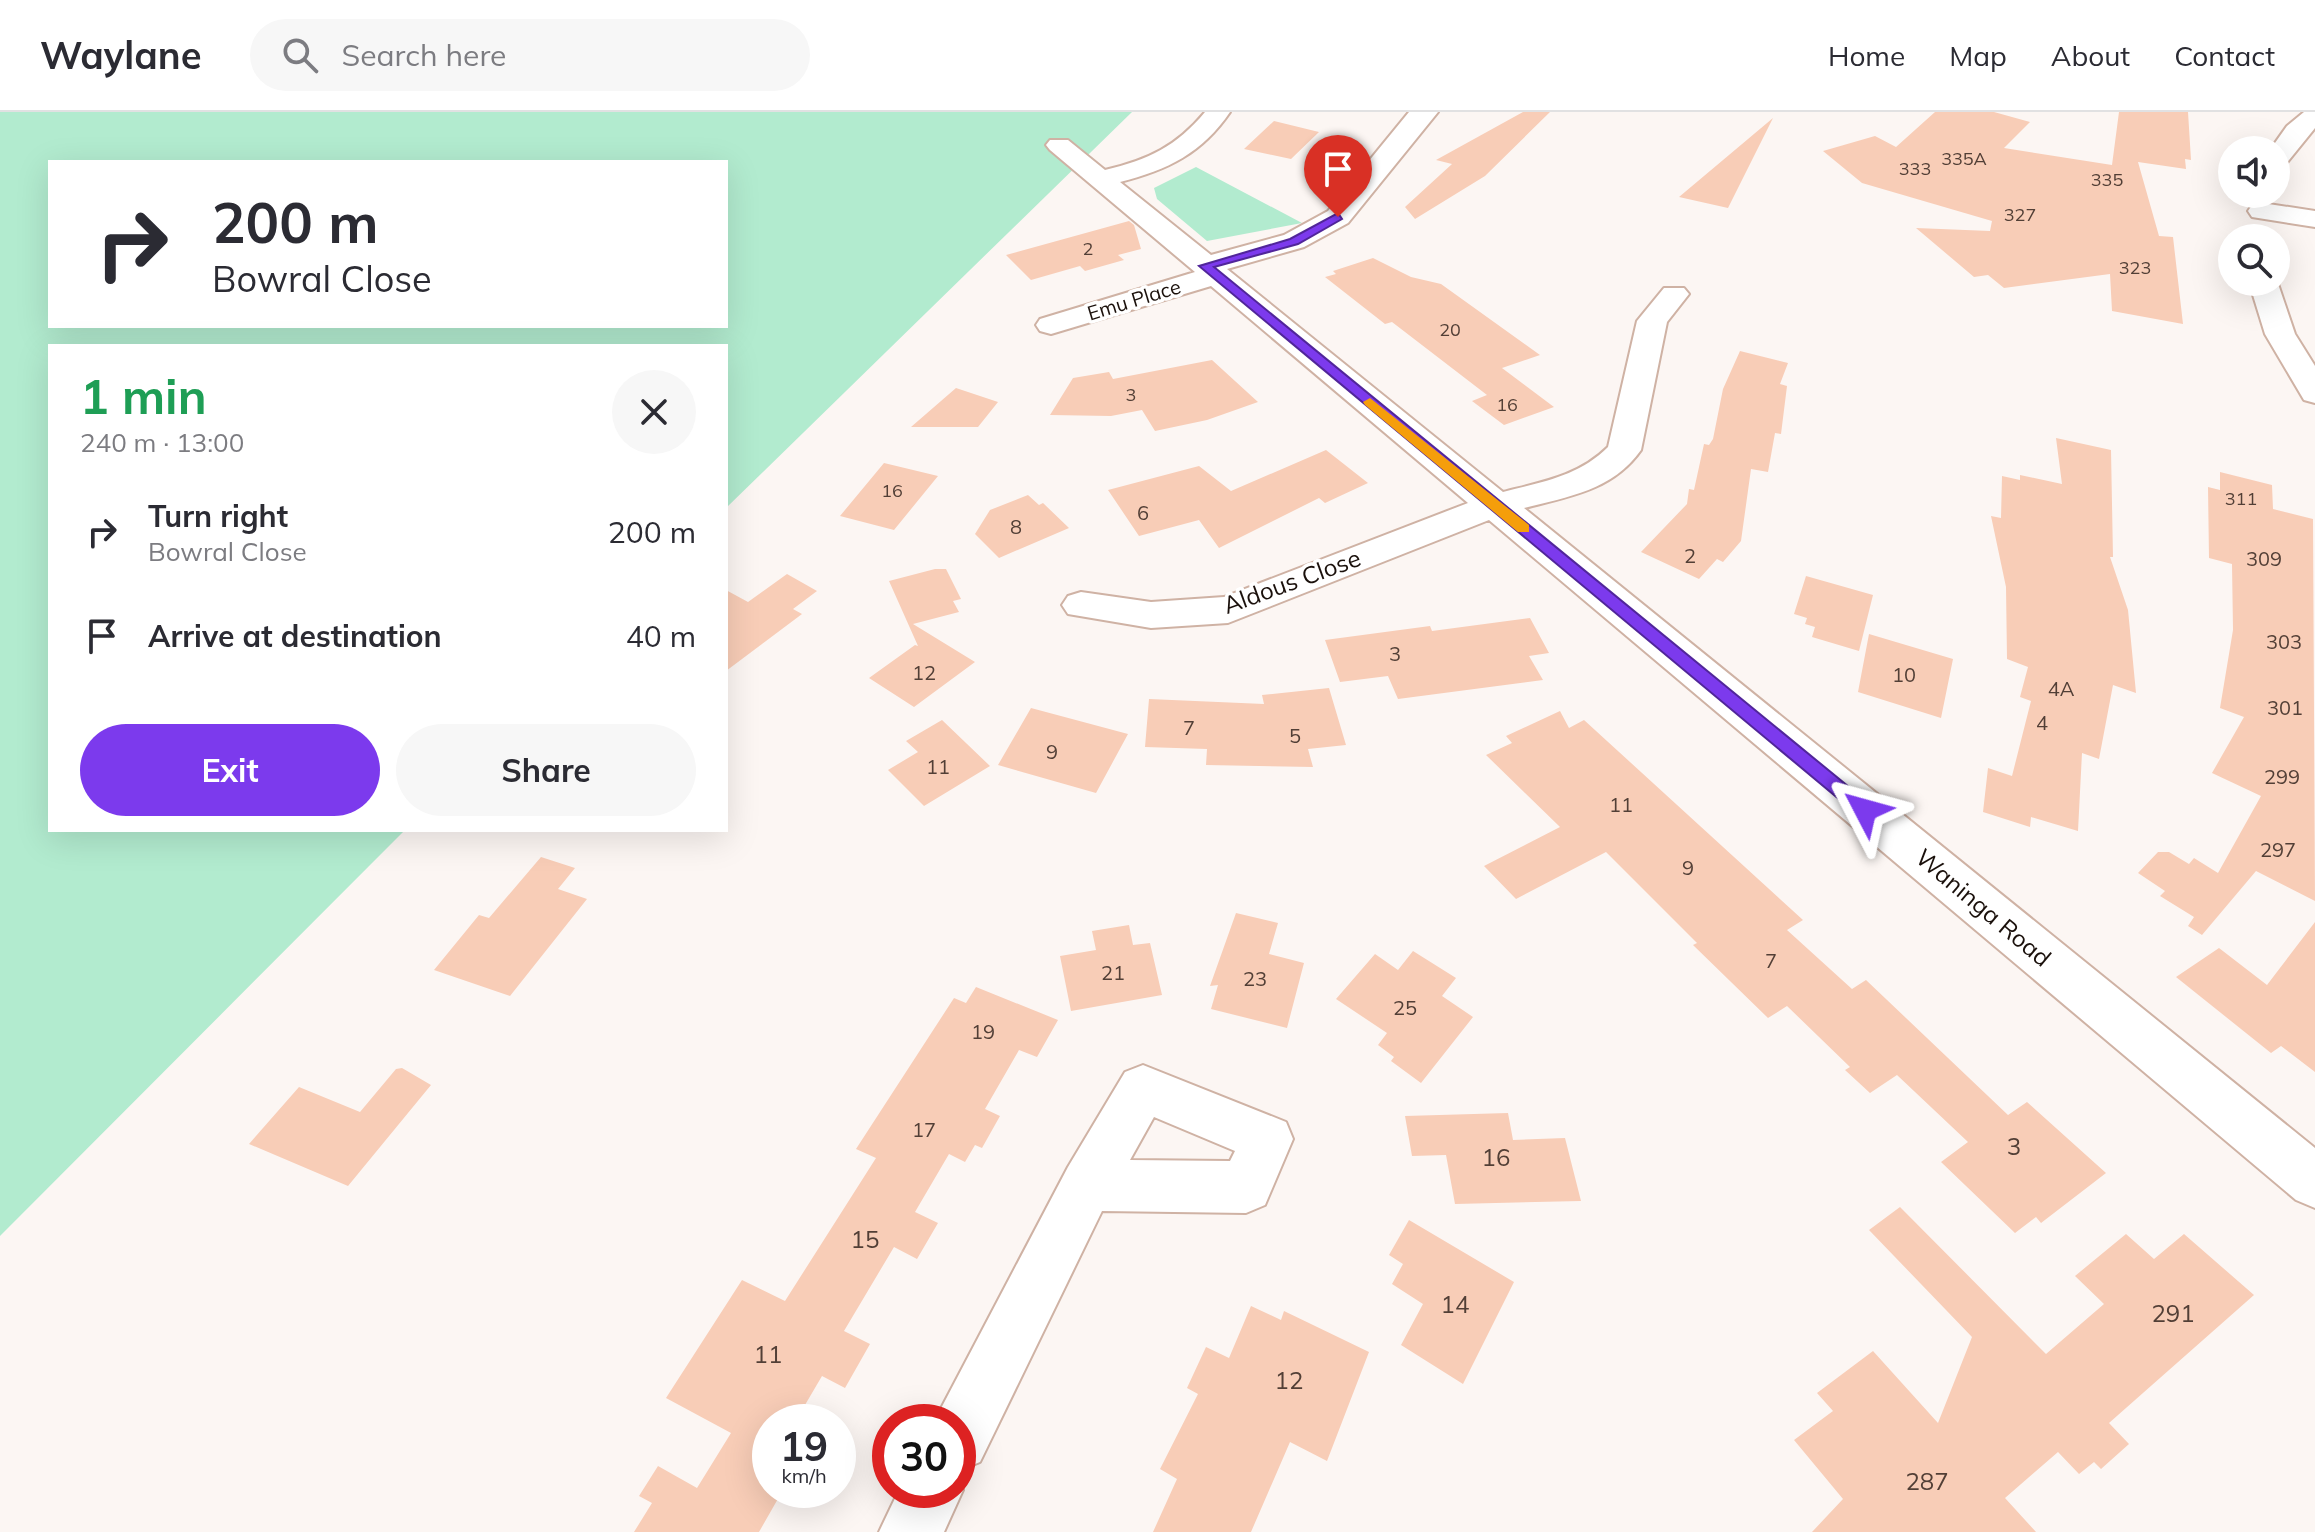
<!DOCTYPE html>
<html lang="en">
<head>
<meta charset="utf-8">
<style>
	:root { --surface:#fff; --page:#f7f7f7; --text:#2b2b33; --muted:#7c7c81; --line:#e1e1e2; --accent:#7c3aed }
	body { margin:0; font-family:Mulish,sans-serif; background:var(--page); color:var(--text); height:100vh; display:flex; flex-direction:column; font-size:30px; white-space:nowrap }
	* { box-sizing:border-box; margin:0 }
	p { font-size:26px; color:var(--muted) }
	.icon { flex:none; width:44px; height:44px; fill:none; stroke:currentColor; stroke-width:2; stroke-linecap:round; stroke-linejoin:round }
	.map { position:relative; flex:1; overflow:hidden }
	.panel { position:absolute; left:48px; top:232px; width:680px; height:488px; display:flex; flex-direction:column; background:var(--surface); border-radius:0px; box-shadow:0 8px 32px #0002 }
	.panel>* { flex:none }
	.top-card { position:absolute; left:48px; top:48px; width:680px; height:168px; border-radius:0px; box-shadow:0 8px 32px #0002; background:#fff; color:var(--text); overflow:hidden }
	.buttons { position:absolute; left:2218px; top:24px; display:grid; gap:16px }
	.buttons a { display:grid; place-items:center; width:72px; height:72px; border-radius:50%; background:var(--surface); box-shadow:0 8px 32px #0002; font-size:40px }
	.speed { position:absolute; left:752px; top:1292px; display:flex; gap:16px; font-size:40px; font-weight:700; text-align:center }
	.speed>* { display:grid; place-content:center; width:104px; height:104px; border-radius:50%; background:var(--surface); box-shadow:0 8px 32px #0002; line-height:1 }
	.speed small { font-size:20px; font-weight:400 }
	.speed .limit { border:12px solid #d22; background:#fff; color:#111 }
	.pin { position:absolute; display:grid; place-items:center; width:68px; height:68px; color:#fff; margin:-82px -34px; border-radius:50% 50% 50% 0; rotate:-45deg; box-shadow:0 0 8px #0007 }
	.pin .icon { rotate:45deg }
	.me { position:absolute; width:88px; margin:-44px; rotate:309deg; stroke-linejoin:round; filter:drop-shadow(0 0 6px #0008) }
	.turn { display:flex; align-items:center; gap:28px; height:168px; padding:0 32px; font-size:36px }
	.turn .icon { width:104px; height:104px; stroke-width:2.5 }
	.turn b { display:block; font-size:56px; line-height:68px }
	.round { display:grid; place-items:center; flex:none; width:84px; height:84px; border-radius:42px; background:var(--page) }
	.head { display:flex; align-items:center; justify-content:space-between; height:136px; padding:0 32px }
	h1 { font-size:48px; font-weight:700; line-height:60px; color:#1e9e55 }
	.button { display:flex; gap:16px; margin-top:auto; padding:16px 32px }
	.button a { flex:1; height:92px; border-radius:48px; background:var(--accent); color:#fff; font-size:32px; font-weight:700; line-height:92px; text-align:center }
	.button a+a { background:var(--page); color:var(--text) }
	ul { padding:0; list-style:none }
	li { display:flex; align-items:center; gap:24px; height:104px; padding:0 32px }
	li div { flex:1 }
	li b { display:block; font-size:30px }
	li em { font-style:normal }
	header { display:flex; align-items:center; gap:48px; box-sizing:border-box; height:112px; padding:0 40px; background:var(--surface); border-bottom:2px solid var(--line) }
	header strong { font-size:38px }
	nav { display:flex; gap:44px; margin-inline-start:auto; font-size:28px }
	.search { width:560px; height:72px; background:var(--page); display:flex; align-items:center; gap:20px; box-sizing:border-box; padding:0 28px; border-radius:44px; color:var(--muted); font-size:30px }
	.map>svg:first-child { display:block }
	.green { fill:#b2ebcf; fill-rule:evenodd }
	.building { fill:#f8cdb7 }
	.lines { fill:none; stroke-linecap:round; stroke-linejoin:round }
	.minor-casing { stroke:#cfb2a4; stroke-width:4 }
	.minor { fill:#fff; fill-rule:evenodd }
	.route { fill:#7c3aed; stroke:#51269a; stroke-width:2 }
	.slow { fill:#f59e0b }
	.labels { text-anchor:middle; stroke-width:7; stroke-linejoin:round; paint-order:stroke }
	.far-number-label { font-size:18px; fill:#523f36 }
	.far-street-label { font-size:20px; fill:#1a100b; stroke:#fff }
	.number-label { font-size:20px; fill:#523f36 }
	.street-label { font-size:24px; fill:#1a100b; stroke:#fff }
	.near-number-label { font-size:24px; fill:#523f36 }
</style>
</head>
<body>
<header>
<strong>Waylane</strong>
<div class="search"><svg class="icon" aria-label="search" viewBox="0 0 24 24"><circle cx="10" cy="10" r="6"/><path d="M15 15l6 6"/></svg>Search here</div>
<nav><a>Home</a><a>Map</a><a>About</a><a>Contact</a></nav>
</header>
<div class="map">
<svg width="2315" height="1420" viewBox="0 0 2315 1420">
	<rect width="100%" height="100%" fill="#fcf6f3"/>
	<path class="green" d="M 0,0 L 1132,0 L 726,396 L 726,234 L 50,234 L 50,718 L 405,718 L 0,1124 ZM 50,50 L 726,50 L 726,214 L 50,214 Z
		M 1196,55 L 1302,111 L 1207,129 L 1157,87 L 1154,76 Z"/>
	<path class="building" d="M 1523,0 L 1550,0 L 1485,64 L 1415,107 L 1405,95 L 1452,52 L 1436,48 Z
		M 1935,0 L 1994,0 L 2030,10 L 2004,36 L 2112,53 L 2119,0 L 2188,0 L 2191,48 L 2185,47 L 2186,57 L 2138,50 L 2159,124 L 2173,125 L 2183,212 L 2112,199 L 2110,162 L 2004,176 L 1988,163 L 1974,165 L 1916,116 L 1990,119 L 1992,109 L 1862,71 L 1823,39 L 1875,24 L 1896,35 Z
		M 1773,6 L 1728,96 L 1679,85 Z
		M 1274,9 L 1319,20 L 1291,47 L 1244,37 Z
		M 1129,109 L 1134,113 L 1141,137 L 1118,143 L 1124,148 L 1085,159 L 1080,154 L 1031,168 L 1006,143 Z
		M 1373,146 L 1411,165 L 1441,172 L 1540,243 L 1502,256 L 1554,295 L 1504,313 L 1472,289 L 1487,283 L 1392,210 L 1385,212 L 1325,165 L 1336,162 L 1333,159 Z
		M 1740,239 L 1788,251 L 1780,272 L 1787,274 L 1781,322 L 1775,321 L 1768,360 L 1751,357 L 1741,429 L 1723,450 L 1717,447 L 1699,467 L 1641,440 L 1687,392 L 1689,377 L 1694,378 L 1704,332 L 1709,333 L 1713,327 L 1723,277 Z
		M 1212,248 L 1258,290 L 1207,308 L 1155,319 L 1142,298 L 1111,304 L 1050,303 L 1073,266 L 1109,260 L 1113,267 Z
		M 956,276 L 998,290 L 978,315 L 911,315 Z
		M 2056,326 L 2111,338 L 2113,445 L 2110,445 L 2128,498 L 2136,581 L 2113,573 L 2099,647 L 2082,641 L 2078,719 L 2031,705 L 2030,715 L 1983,700 L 1988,656 L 2012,664 L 2031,589 L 2020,585 L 2028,555 L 2007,547 L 2006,475 L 1991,404 L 2001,406 L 2002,364 L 2020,368 L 2020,363 L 2062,372 Z
		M 1326,338 L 1368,371 L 1325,391 L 1319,386 L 1219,436 L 1199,408 L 1139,424 L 1108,378 L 1199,354 L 1231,379 Z
		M 884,351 L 938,364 L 894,418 L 840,404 Z
		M 2220,360 L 2272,373 L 2273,397 L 2313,407 L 2315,789 L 2256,759 L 2202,823 L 2188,814 L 2194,805 L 2160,784 L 2165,779 L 2138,761 L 2158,740 L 2169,740 L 2189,752 L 2194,746 L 2218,761 L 2261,684 L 2212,661 L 2244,605 L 2220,596 L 2233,518 L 2232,452 L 2209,446 L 2208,375 L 2220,378 Z
		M 1028,383 L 1039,393 L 1043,391 L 1069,416 L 999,446 L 975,422 L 990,398 Z
		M 935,457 L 946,457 L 961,487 L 953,489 L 959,500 L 913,512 L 975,550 L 914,595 L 869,566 L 915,533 L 918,534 L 889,469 Z
		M 787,462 L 817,479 L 793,497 L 802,502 L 726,559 L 726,478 L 748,490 Z
		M 1806,464 L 1873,483 L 1859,539 L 1812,525 L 1815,515 L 1805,512 L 1807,506 L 1794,502 Z
		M 1530,506 L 1549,541 L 1529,544 L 1543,568 L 1398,587 L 1388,564 L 1340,570 L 1325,528 L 1430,514 L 1432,519 Z
		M 1869,522 L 1953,547 L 1941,606 L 1858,580 Z
		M 1329,576 L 1346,633 L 1308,637 L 1313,655 L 1206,653 L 1207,637 L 1145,635 L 1149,587 L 1264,592 L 1262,583 Z
		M 1031,596 L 1128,622 L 1096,681 L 998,653 Z
		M 1560,599 L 1569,616 L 1584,608 L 1803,808 L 1787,818 L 1852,877 L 1866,868 L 2008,1003 L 2027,990 L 2106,1061 L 2041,1111 L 2036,1105 L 2015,1121 L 1941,1050 L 1968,1030 L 1897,963 L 1870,981 L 1845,958 L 1850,955 L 1787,894 L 1768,906 L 1693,833 L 1697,831 L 1606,740 L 1516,787 L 1484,754 L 1560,715 L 1486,643 L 1512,631 L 1506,624 Z
		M 942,608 L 990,654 L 924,694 L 888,658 L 918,640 L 906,629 Z
		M 541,745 L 575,756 L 558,777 L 587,787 L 510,884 L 434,858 L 479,803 L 489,806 Z
		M 1236,801 L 1278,811 L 1269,842 L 1304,851 L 1287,916 L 1211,897 L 1218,873 L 1210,874 Z
		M 2315,810 L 2315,960 L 2281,934 L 2271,941 L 2176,865 L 2219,836 L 2267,873 Z
		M 1129,813 L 1133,833 L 1150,831 L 1162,883 L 1071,899 L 1060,844 L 1096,838 L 1092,819 Z
		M 1413,839 L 1456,866 L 1442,884 L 1473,905 L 1421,971 L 1391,949 L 1394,945 L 1378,933 L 1387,921 L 1336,887 L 1375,842 L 1398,858 Z
		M 976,875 L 1058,908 L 1037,945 L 1019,938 L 985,997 L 1000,1004 L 982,1036 L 975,1033 L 965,1050 L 949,1042 L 915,1100 L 938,1111 L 917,1147 L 894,1135 L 844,1219 L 870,1232 L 845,1276 L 822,1264 L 795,1310 L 770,1310 L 770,1378 L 783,1378 L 759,1420 L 634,1420 L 652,1391 L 639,1384 L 658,1354 L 697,1376 L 731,1321 L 666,1286 L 742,1168 L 785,1189 L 876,1046 L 856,1037 L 954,886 L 966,891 Z
		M 402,956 L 431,973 L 348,1074 L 249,1032 L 299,975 L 360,1000 L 396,957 Z
		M 1508,1001 L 1513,1028 L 1565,1026 L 1581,1089 L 1455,1092 L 1446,1043 L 1412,1044 L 1405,1004 Z
		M 1900,1095 L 2046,1242 L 2104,1192 L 2075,1164 L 2126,1122 L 2154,1147 L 2184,1122 L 2254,1183 L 2109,1311 L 2129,1332 L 2101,1357 L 2094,1350 L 2079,1362 L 2058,1340 L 2005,1386 L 2036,1420 L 1812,1420 L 1843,1387 L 1794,1328 L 1833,1299 L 1817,1281 L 1873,1239 L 1938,1311 L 1972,1225 L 1869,1118 Z
		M 1409,1108 L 1514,1170 L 1463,1272 L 1401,1233 L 1423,1192 L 1392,1172 L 1403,1152 L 1389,1143 Z
		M 1251,1194 L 1281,1208 L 1284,1199 L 1369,1240 L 1327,1349 L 1290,1330 L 1251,1420 L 1153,1420 L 1177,1367 L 1160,1357 L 1198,1282 L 1187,1276 L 1206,1235 L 1229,1246 Z"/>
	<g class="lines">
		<g class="minor-casing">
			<path id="minor" d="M 1205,0 L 1230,0 C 1202,41 1168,58 1120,70 L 1211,143 L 1284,123 L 1328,99 L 1409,0 L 1438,0 L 1348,111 L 1304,135 L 1227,157 L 1503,380 C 1542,370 1579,364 1608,335 L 1637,209 L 1664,176 L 1684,176 L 1689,182 L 1667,210 L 1641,338 C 1613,378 1568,385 1524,396 L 2315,1036 L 2315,1096 L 2296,1088 L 1489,408 L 1228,511 L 1151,516 L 1068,502 L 1062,493 L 1068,484 L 1081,480 L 1151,490 L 1224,485 L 1468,391 L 1211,174 L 1051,222 L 1040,219 L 1036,213 L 1040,207 L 1195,160 L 1050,38 L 1046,33 L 1050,28 L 1068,28 L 1105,58 C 1148,48 1177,34 1205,0 Z
				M 2304,0 L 2315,0 L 2315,16 L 2285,53 L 2276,56 L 2276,38 L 2270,38 L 2287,14 Z
				M 2262,91 L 2315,99 L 2315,115 L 2252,105 L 2248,99 L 2252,93 Z
				M 2276,166 L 2295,222 L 2315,254 L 2315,291 L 2304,288 L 2265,222 L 2249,170 L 2276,170 Z
				M 1143,953 L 1286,1010 L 1293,1027 L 1265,1093 L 1246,1101 L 1102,1099 L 980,1350 L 958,1359 L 958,1310 L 935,1310 L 936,1306 L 1068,1055 L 1125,960 ZM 1154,1005 L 1235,1039 L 1230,1049 L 1130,1048 Z
				M 958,1365 L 963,1378 L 944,1420 L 879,1420 L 899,1378 L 958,1378 Z"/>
		</g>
		<use href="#minor" class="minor"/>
	</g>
	<path class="route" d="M 1338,101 L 1342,107 L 1298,132 L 1214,155 L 1871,693 L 1871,703 L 1858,703 L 1199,154 L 1290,127 Z"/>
	<path class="slow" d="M 1370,286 L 1529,413 L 1529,420 L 1518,420 L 1365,293 L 1363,290 Z"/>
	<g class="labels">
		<g class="far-number-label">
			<text x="1964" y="53">335A</text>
			<text x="1915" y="63">333</text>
			<text x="2107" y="74">335</text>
			<text x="2020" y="109">327</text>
			<text x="1088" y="143">2</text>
			<text x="2135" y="162">323</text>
			<text x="1450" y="224">20</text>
			<text x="1131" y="289">3</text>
			<text x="1507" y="299">16</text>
			<text x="892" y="385">16</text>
			<text x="2241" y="393">311</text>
		</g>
		<g class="far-street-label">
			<text transform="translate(1134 188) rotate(-17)" y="7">Emu Place</text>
		</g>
		<g class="number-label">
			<text x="1143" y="408">6</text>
			<text x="1016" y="422">8</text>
			<text x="1690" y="451">2</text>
			<text x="2264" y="454">309</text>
			<text x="2284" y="537">303</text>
			<text x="1395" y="549">3</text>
			<text x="924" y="568">12</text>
			<text x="1904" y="570">10</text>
			<text x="2061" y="584">4A</text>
			<text x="2285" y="603">301</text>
			<text x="2042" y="618">4</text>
			<text x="1189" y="623">7</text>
			<text x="1295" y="631">5</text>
			<text x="1052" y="647">9</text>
			<text x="938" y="662">11</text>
			<text x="2282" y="672">299</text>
			<text x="1621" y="700">11</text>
			<text x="2278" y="745">297</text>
			<text x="1688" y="763">9</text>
			<text x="1771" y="856">7</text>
			<text x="1113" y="868">21</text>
			<text x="1255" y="874">23</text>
			<text x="1405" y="903">25</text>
			<text x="983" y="927">19</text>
			<text x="924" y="1025">17</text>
		</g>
		<g class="street-label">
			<text transform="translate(1292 470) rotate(-20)" y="8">Aldous Close</text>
			<text transform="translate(1983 796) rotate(40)" y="8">Waninga Road</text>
		</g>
		<g class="near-number-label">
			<text x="2014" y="1043">3</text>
			<text x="1496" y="1054">16</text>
			<text x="865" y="1136">15</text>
			<text x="1455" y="1201">14</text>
			<text x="2173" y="1210">291</text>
			<text x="768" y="1251">11</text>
			<text x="1289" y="1277">12</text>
			<text x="1927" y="1378">287</text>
		</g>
	</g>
</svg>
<div class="buttons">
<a><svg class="icon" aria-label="sound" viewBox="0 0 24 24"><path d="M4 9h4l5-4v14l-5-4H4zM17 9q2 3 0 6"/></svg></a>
<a><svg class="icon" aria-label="search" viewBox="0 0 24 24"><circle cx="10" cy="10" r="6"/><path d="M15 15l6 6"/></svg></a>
</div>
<div class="speed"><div>19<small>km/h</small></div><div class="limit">30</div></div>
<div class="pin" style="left:1338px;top:105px;background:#d93025"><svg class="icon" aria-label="arrive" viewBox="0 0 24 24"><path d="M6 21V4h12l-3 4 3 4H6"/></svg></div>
<svg class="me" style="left:1865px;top:698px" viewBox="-20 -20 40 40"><path d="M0-17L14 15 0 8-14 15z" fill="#7c3aed" stroke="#fff" stroke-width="4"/></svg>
<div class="top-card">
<div class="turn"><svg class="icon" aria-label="right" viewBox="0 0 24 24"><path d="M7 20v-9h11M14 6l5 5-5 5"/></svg><div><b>200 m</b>Bowral Close</div></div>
</div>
<section class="panel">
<div class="head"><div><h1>1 min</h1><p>240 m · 13:00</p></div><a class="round"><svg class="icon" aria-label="close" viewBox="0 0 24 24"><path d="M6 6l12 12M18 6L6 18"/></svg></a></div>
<ul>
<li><svg class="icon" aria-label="right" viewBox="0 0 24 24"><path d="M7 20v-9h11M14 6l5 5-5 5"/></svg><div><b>Turn right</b><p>Bowral Close</p></div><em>200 m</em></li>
<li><svg class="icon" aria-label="arrive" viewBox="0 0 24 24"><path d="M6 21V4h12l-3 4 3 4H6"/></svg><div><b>Arrive at destination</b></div><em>40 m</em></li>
</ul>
<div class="button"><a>Exit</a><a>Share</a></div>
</section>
</div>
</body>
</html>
